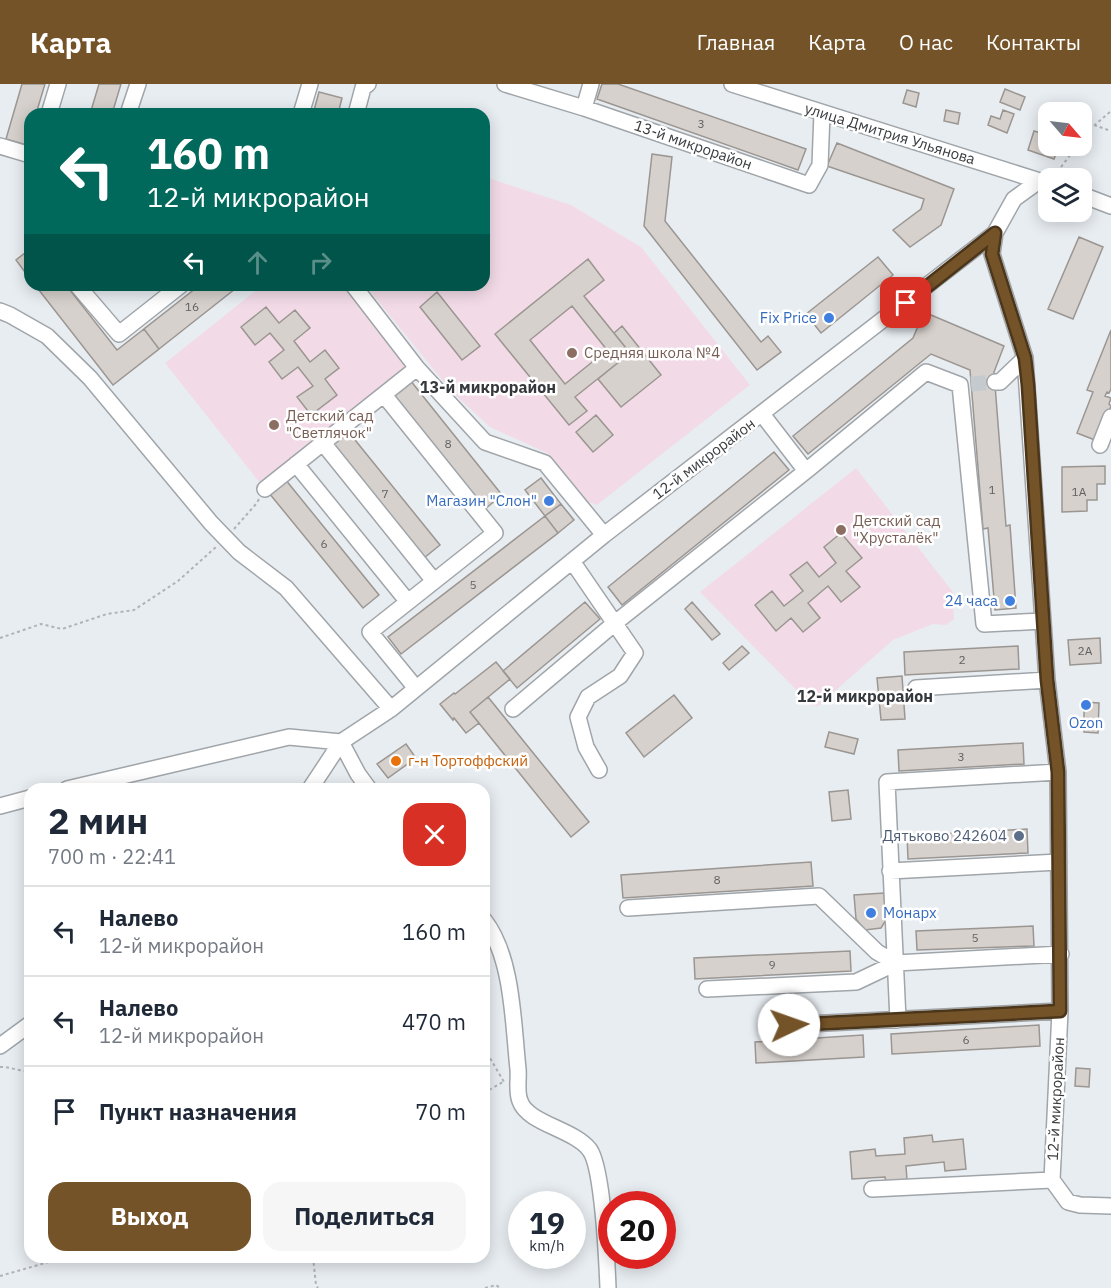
<!DOCTYPE html>
<html lang="ru">
<head>
<meta charset="utf-8">
<style>
	:root { --surface:#fff; --page:#f6f6f7; --text:#1f2937; --muted:#747a83; --line:#e0e1e3; --accent:#745329 }
	body { margin:0; font-family:"IBM Plex Sans",sans-serif; background:var(--page); color:var(--text); height:100vh; display:flex; flex-direction:column; font-size:22px; white-space:nowrap }
	* { box-sizing:border-box; margin:0 }
	p { font-size:20px; color:var(--muted) }
	.icon { flex:none; width:33px; height:33px; fill:none; stroke:currentColor; stroke-width:2; stroke-linecap:round; stroke-linejoin:round }
	.map { position:relative; flex:1; overflow:hidden }
	.side { position:absolute; left:24px; top:699px; width:466px; height:480px; display:flex; flex-direction:column; background:var(--surface); border-radius:18px; box-shadow:0 3px 15px #0003 }
	.side>* { flex:none }
	.banner { position:absolute; left:24px; top:24px; width:466px; height:183px; border-radius:18px; box-shadow:0 3px 15px #0003; background:#00695c; color:#fff; overflow:hidden }
	.needle { width:39px; rotate:118deg }
	.controls { position:absolute; left:1038px; top:18px; display:grid; gap:12px }
	.controls a { display:grid; place-items:center; width:54px; height:54px; border-radius:12px; background:var(--surface); box-shadow:0 3px 15px #0003; font-size:30px }
	.speed { position:absolute; left:508px; top:1107px; display:flex; gap:12px; font-size:30px; font-weight:700; text-align:center }
	.speed>* { display:grid; place-content:center; width:78px; height:78px; border-radius:50%; background:var(--surface); box-shadow:0 3px 15px #0003; line-height:1 }
	.speed small { font-size:15px; font-weight:400 }
	.speed .limit { border:9px solid #d22; background:#fff; color:#111 }
	.pin { position:absolute; display:grid; place-items:center; width:51px; height:51px; color:#fff; margin:-26px; border-radius:12px; box-shadow:0 3px 9px #0006 }
	.me { position:absolute; width:66px; margin:-33px; rotate:87deg; stroke-linejoin:round; filter:drop-shadow(0 0 4px #0008) }
	.turn { display:flex; align-items:center; gap:21px; height:126px; padding:0 24px; font-size:27px }
	.turn .icon { width:78px; height:78px; stroke-width:2.5 }
	.turn b { display:block; font-size:42px; line-height:51px }
	.lanes { display:flex; align-items:center; height:57px; padding:0 24px; background:#0003; justify-content:center; gap:30px; direction:ltr }
	.lanes .off { opacity:.35 }
	.round { display:grid; place-items:center; flex:none; width:63px; height:63px; border-radius:18px; background:var(--page) }
	.head { display:flex; align-items:center; justify-content:space-between; height:102px; padding:0 24px }
	h1 { font-size:36px; font-weight:800; line-height:45px }
	.cta { display:flex; gap:12px; margin-top:auto; padding:12px 24px }
	.cta a { flex:1; height:69px; border-radius:18px; background:var(--accent); color:#fff; font-size:24px; font-weight:800; line-height:69px; text-align:center }
	.cta a+a { background:var(--page); color:var(--text) }
	ul { padding:0; list-style:none }
	li { display:flex; align-items:center; gap:18px; height:90px; padding:0 24px; border-top:2px solid var(--line) }
	li div { flex:1 }
	li b { display:block; font-size:22px }
	li em { font-style:normal }
	header { display:flex; align-items:center; gap:36px; box-sizing:border-box; height:84px; padding:0 30px; background:var(--accent); color:#fff }
	header strong { font-size:28px }
	nav { display:flex; gap:33px; margin-inline-start:auto; font-size:21px }
	.map>svg:first-child { display:block }
	.education { fill:#f2dbe7 }
	.building { fill:#d7d1cd; stroke:#9b9691; stroke-width:1.5; fill-rule:evenodd }
	.lines { fill:none; stroke-linecap:round; stroke-linejoin:round }
	.minor-tunnel { stroke:#c5cace; stroke-width:15; stroke-dasharray:15 8; stroke-linecap:butt }
	.minor-casing { stroke:#a0a5a9; stroke-width:18 }
	.path { stroke:#afb3b7; stroke-width:2; stroke-dasharray:3 3; stroke-linecap:butt }
	.minor { stroke:#fff; stroke-width:15 }
	.route-casing { stroke:#4b361b; stroke-width:15 }
	.route { stroke:#745329; stroke-width:10 }
	.shop-dot { fill:#3f7fe0; stroke:#fff; stroke-width:2 }
	.education-dot { fill:#8d6e63; stroke:#fff; stroke-width:2 }
	.food-dot { fill:#e8710a; stroke:#fff; stroke-width:2 }
	.service-dot { fill:#5c6f8a; stroke:#fff; stroke-width:2 }
	.labels { text-anchor:middle; stroke-width:5; stroke-linejoin:round; paint-order:stroke }
	.number-label { font-size:12px; fill:#616162 }
	.street-label { font-size:15px; fill:#3a3c3e; stroke:#fff }
	.shop-label { font-size:15px; fill:#366cbe; stroke:#fff; text-anchor:end }
	.education-label { font-size:15px; fill:#785e54; stroke:#fff; text-anchor:start }
	.food-label { font-size:15px; fill:#c56008; stroke:#fff; text-anchor:start }
	.service-label { font-size:15px; fill:#4e5e75; stroke:#fff; text-anchor:end }
	.neighbourhood-label { font-size:16px; font-weight:bold; fill:#35393d; stroke:#fff }
</style>
</head>
<body>
<header>
<strong>Карта</strong>
<nav><a>Главная</a><a>Карта</a><a>О нас</a><a>Контакты</a></nav>
</header>
<div class="map">
<svg width="1111" height="1204" viewBox="0 0 1111 1204">
	<rect width="100%" height="100%" fill="#e8edf2"/>
	<path class="education" d="M 485,93 L 571,121 L 641,163 L 750,301 L 597,421 L 588,418 L 549,370 L 490,343 L 451,307 L 365,201 L 484,201 Z
		M 263,201 L 343,201 L 407,283 L 260,399 L 165,279 Z
		M 856,384 L 953,508 L 954,535 L 946,541 L 933,540 L 893,556 L 818,622 L 811,621 L 700,508 Z"/>
	<path class="building" d="M 22,0 L 45,0 L 36,30 L 30,30 L 30,52 L 27,61 L 6,55 Z
		M 99,0 L 121,0 L 112,30 L 90,30 Z
		M 602,0 L 618,0 L 806,65 L 798,86 L 597,15 Z
		M 1005,5 L 1025,13 L 1020,26 L 1000,18 Z
		M 907,6 L 919,9 L 916,23 L 903,19 Z
		M 319,8 L 342,14 L 338,30 L 313,30 Z
		M 946,26 L 960,29 L 958,40 L 944,37 Z
		M 1003,26 L 1014,30 L 1007,49 L 988,41 L 991,32 L 1000,35 Z
		M 1034,47 L 1048,51 L 1048,62 L 1059,62 L 1054,75 L 1028,66 Z
		M 837,59 L 954,105 L 941,141 L 910,163 L 893,146 L 921,125 L 924,115 L 827,82 Z
		M 652,70 L 672,73 L 665,137 L 761,258 L 768,252 L 781,268 L 757,286 L 644,142 Z
		M 1079,153 L 1103,163 L 1073,235 L 1048,225 Z
		M 30,165 L 30,195 L 16,176 Z
		M 878,173 L 893,191 L 821,249 L 806,230 Z
		M 588,175 L 604,196 L 584,212 L 630,269 L 575,313 L 587,327 L 569,341 L 495,250 ZM 572,222 L 607,266 L 565,300 L 530,256 Z
		M 35,201 L 66,201 L 117,266 L 144,245 L 159,265 L 113,301 Z
		M 200,201 L 240,201 L 159,265 L 144,245 Z
		M 437,208 L 480,262 L 462,276 L 420,223 Z
		M 266,223 L 279,239 L 295,226 L 310,244 L 294,257 L 310,278 L 325,266 L 339,284 L 325,295 L 337,311 L 311,331 L 297,313 L 313,302 L 298,283 L 282,295 L 269,278 L 284,266 L 270,249 L 255,261 L 241,243 Z
		M 924,228 L 1004,262 L 994,288 L 1006,442 L 1010,441 L 1016,524 L 995,526 L 988,444 L 983,445 L 970,286 L 931,270 L 808,370 L 793,352 L 913,254 Z
		M 622,242 L 661,291 L 621,323 L 598,295 L 630,269 L 614,249 Z
		M 1111,246 L 1111,305 L 1109,309 L 1107,308 L 1105,312 L 1111,314 L 1109,320 L 1111,322 L 1099,352 L 1095,356 L 1077,349 L 1093,308 L 1087,306 Z
		M 410,296 L 502,411 L 485,425 L 393,310 Z
		M 596,331 L 613,351 L 593,368 L 576,348 Z
		M 347,346 L 440,461 L 424,474 L 331,359 Z
		M 774,368 L 789,386 L 622,521 L 608,503 Z
		M 1105,382 L 1105,400 L 1097,400 L 1097,416 L 1087,416 L 1087,427 L 1062,428 L 1062,383 Z
		M 541,394 L 561,420 L 545,432 L 525,406 Z
		M 285,395 L 379,511 L 363,524 L 269,409 Z
		M 561,420 L 574,436 L 558,449 L 545,432 Z
		M 545,432 L 558,449 L 401,570 L 388,553 Z
		M 841,449 L 862,474 L 846,487 L 860,503 L 841,518 L 828,502 L 808,519 L 820,534 L 803,548 L 791,534 L 776,547 L 755,521 L 772,507 L 784,522 L 803,507 L 790,491 L 807,478 L 819,493 L 836,479 L 824,463 Z
		M 585,518 L 600,535 L 517,604 L 503,587 Z
		M 692,518 L 720,550 L 712,556 L 685,525 Z
		M 1100,554 L 1101,579 L 1070,581 L 1068,556 Z
		M 742,562 L 749,569 L 729,586 L 723,579 Z
		M 1018,562 L 1019,585 L 905,591 L 904,568 Z
		M 496,578 L 510,595 L 470,628 L 479,639 L 466,649 L 454,634 L 453,636 L 440,620 L 454,609 L 455,610 Z
		M 902,592 L 905,635 L 881,636 L 877,594 Z
		M 674,611 L 692,634 L 644,673 L 626,649 Z
		M 488,613 L 589,738 L 571,753 L 470,628 Z
		M 1084,618 L 1099,619 L 1098,649 L 1084,648 Z
		M 829,648 L 858,655 L 854,670 L 825,663 Z
		M 1023,659 L 1024,680 L 899,687 L 898,666 Z
		M 406,660 L 416,674 L 388,694 L 377,680 Z
		M 848,706 L 851,735 L 832,737 L 829,708 Z
		M 1027,745 L 1028,769 L 908,775 L 907,752 Z
		M 811,778 L 813,802 L 623,814 L 621,791 Z
		M 884,809 L 886,836 L 881,844 L 865,846 L 856,835 L 854,811 Z
		M 1033,842 L 1034,862 L 917,866 L 916,847 Z
		M 850,867 L 851,887 L 695,895 L 694,874 Z
		M 1039,941 L 1040,962 L 892,970 L 891,950 Z
		M 863,951 L 864,973 L 756,979 L 755,958 Z
		M 1076,984 L 1090,985 L 1089,1003 L 1075,1002 Z
		M 932,1051 L 933,1058 L 963,1055 L 966,1085 L 945,1087 L 944,1078 L 906,1082 L 907,1096 L 886,1098 L 885,1093 L 852,1095 L 850,1068 L 875,1065 L 876,1072 L 905,1070 L 904,1054 Z"/>
	<g class="lines">
		<path class="minor-tunnel" d="M 971,300 L 995,298"/>
		<g class="minor-casing">
			<path id="minor" d="M 505,0 L 584,24 L 809,101 L 820,81 L 822,29
				M 732,0 L 1046,99
				M 584,24 L 591,0
				M 49,30 L 58,0
				M 128,30 L 138,0
				M 301,30 L 310,0
				M 356,30 L 363,4 L 368,0
				M 0,62 L 30,71
				M 1039,97 L 1014,115 L 995,149 L 992,170 L 1025,274 L 1047,596 L 1058,688 L 1060,927 L 1052,1096
				M 1082,111 L 1111,122
				M 77,201 L 119,250 L 181,201
				M 353,201 L 417,284 L 485,358 L 545,379 L 604,451
				M 0,227 L 10,231 L 47,252 L 90,294 L 211,439 L 239,468 L 286,504 L 391,625
				M 995,298 L 1000,298 L 1025,274
				M 384,311 L 495,449 L 370,548 L 415,603
				M 323,359 L 434,497
				M 1100,361 L 1111,333
				M 296,380 L 408,518
				M 806,387 L 926,288 L 960,301 L 984,540 L 1043,537
				M 265,405 L 417,284
				M 572,477 L 635,569 L 620,592 L 588,613 L 578,633 L 586,663 L 599,686
				M 916,604 L 1047,596
				M 513,625 L 615,539 L 806,387 L 762,330
				M 67,705 L 289,653 L 341,658 L 391,625 L 604,451 L 995,149
				M 310,705 L 341,658 L 358,690 L 369,705
				M 0,722 L 30,714
				M 890,787 L 1059,778
				M 628,824 L 819,812 L 877,868 L 896,879
				M 484,836 C 513,873 513,939 518,985 C 519,995 516,1008 520,1017 C 527,1039 573,1045 589,1065 C 603,1081 607,1179 608,1204
				M 707,905 L 856,898 L 896,879 L 1061,870
				M 898,936 L 887,698 L 1058,688
				M 768,942 L 1060,927
				M 0,962 L 30,940
				M 1052,1096 L 1068,1118 L 1080,1121 L 1111,1122
				M 872,1105 L 1052,1096"/>
		</g>
		<path class="path" d="M 1094,41 L 1111,47
			M 1082,55 L 1089,46 L 1111,27
			M 1061,83 L 1077,62
			M 234,445 L 256,420 L 259,415
			M 0,554 L 41,540 L 62,545 L 107,530 L 134,526 L 178,497 L 217,462
			M 484,964 L 504,998
			M 0,983 C 11,982 20,989 30,986
			M 484,1009 L 503,998
			M 313,1173 L 316,1201 L 318,1204
			M 0,1192 L 66,1173
			M 485,1204 L 496,1201 L 500,1204"/>
		<use href="#minor" class="minor"/>
	</g>
	<g class="lines">
		<g class="route-casing">
			<path id="route" d="M 789,941 L 1060,927 L 1058,688 L 1047,596 L 1028,301 L 1025,274 L 992,170 L 995,149 L 906,219"/>
		</g>
		<use href="#route" class="route"/>
	</g>
	<g class="shop-dot">
		<circle cx="829" cy="234" r="6"/>
		<circle cx="549" cy="417" r="6"/>
		<circle cx="1010" cy="517" r="6"/>
		<circle cx="1086" cy="621" r="6"/>
		<circle cx="871" cy="829" r="6"/>
	</g>
	<g class="education-dot">
		<circle cx="572" cy="269" r="6"/>
		<circle cx="274" cy="341" r="6"/>
		<circle cx="841" cy="446" r="6"/>
	</g>
	<circle class="food-dot" cx="396" cy="677" r="6"/>
	<circle class="service-dot" cx="1019" cy="752" r="6"/>
	<g class="labels">
		<g class="number-label">
			<text x="701" y="44">3</text>
			<text x="192" y="227">16</text>
			<text x="448" y="364">8</text>
			<text x="992" y="410">1</text>
			<text x="1079" y="412">1А</text>
			<text x="385" y="414">7</text>
			<text x="324" y="464">6</text>
			<text x="473" y="505">5</text>
			<text x="1085" y="571">2А</text>
			<text x="962" y="580">2</text>
			<text x="961" y="677">3</text>
			<text x="717" y="800">8</text>
			<text x="975" y="858">5</text>
			<text x="772" y="885">9</text>
			<text x="966" y="960">6</text>
		</g>
		<g class="street-label">
			<text transform="translate(890 50) rotate(17)" y="5">улица Дмитрия Ульянова</text>
			<text transform="translate(693 61) rotate(19)" y="5">13-й микрорайон</text>
			<text transform="translate(704 375) rotate(-37)" y="5">12-й микрорайон</text>
			<text transform="translate(1056 1015) rotate(-87)" y="5">12-й микрорайон</text>
		</g>
		<g class="shop-label">
			<text x="817" y="239">Fix Price</text>
			<text x="537" y="422">Магазин "Слон"</text>
			<text x="998" y="522">24 часа</text>
			<text x="1086" y="644" text-anchor="middle">Ozon</text>
			<text x="883" y="834" text-anchor="start">Монарх</text>
		</g>
		<g class="education-label">
			<text x="584" y="274">Средняя школа №4</text>
			<text x="286" y="337">Детский сад<tspan x="286" dy="17">"Светлячок"</tspan></text>
			<text x="853" y="442">Детский сад<tspan x="853" dy="17">"Хрусталёк"</tspan></text>
		</g>
		<g class="food-label">
			<text x="408" y="682">г-н Тортоффский</text>
		</g>
		<g class="service-label">
			<text x="1007" y="757">Дятьково 242604</text>
		</g>
		<g class="neighbourhood-label">
			<text x="488" y="309">13-й микрорайон</text>
			<text x="865" y="618">12-й микрорайон</text>
		</g>
	</g>
</svg>
<div class="controls">
<a><svg class="needle" viewBox="-14 -14 28 28"><path d="M0-13l5 13h-10z" fill="#e53935"/><path d="M0 13l5-13h-10z" fill="#747a83"/></svg></a>
<a><svg class="icon" aria-label="layers" viewBox="0 0 24 24"><path d="M12 4l9 5-9 5-9-5zM3 14l9 5 9-5"/></svg></a>
</div>
<div class="speed"><div>19<small>km/h</small></div><div class="limit">20</div></div>
<div class="pin" style="left:906px;top:219px;background:#d93025"><svg class="icon" aria-label="arrive" viewBox="0 0 24 24"><path d="M6 21V4h12l-3 4 3 4H6"/></svg></div>
<svg class="me" style="left:789px;top:941px" viewBox="-20 -20 40 40"><circle r="19" fill="#fff"/><path d="M0-13L10 11 0 6-10 11z" fill="#745329"/></svg>
<div class="banner">
<div class="turn"><svg class="icon" aria-label="left" viewBox="0 0 24 24"><path d="M17 20v-9H6M10 6l-5 5 5 5"/></svg><div><b>160 m</b>12-й микрорайон</div></div>
<div class="lanes"><svg class="icon" aria-label="left" viewBox="0 0 24 24"><path d="M17 20v-9H6M10 6l-5 5 5 5"/></svg><svg class="icon off" aria-label="ahead" viewBox="0 0 24 24"><path d="M12 20V5M6 11l6-6 6 6"/></svg><svg class="icon off" aria-label="right" viewBox="0 0 24 24"><path d="M7 20v-9h11M14 6l5 5-5 5"/></svg></div>
</div>
<section class="side">
<div class="head"><div><h1>2 мин</h1><p>700 m · 22:41</p></div><a class="round" style="background:#d93025;color:#fff"><svg class="icon" aria-label="close" viewBox="0 0 24 24"><path d="M6 6l12 12M18 6L6 18"/></svg></a></div>
<ul>
<li><svg class="icon" aria-label="left" viewBox="0 0 24 24"><path d="M17 20v-9H6M10 6l-5 5 5 5"/></svg><div><b>Налево</b><p>12-й микрорайон</p></div><em>160 m</em></li>
<li><svg class="icon" aria-label="left" viewBox="0 0 24 24"><path d="M17 20v-9H6M10 6l-5 5 5 5"/></svg><div><b>Налево</b><p>12-й микрорайон</p></div><em>470 m</em></li>
<li><svg class="icon" aria-label="arrive" viewBox="0 0 24 24"><path d="M6 21V4h12l-3 4 3 4H6"/></svg><div><b>Пункт назначения</b></div><em>70 m</em></li>
</ul>
<div class="cta"><a>Выход</a><a>Поделиться</a></div>
</section>
</div>
</body>
</html>
